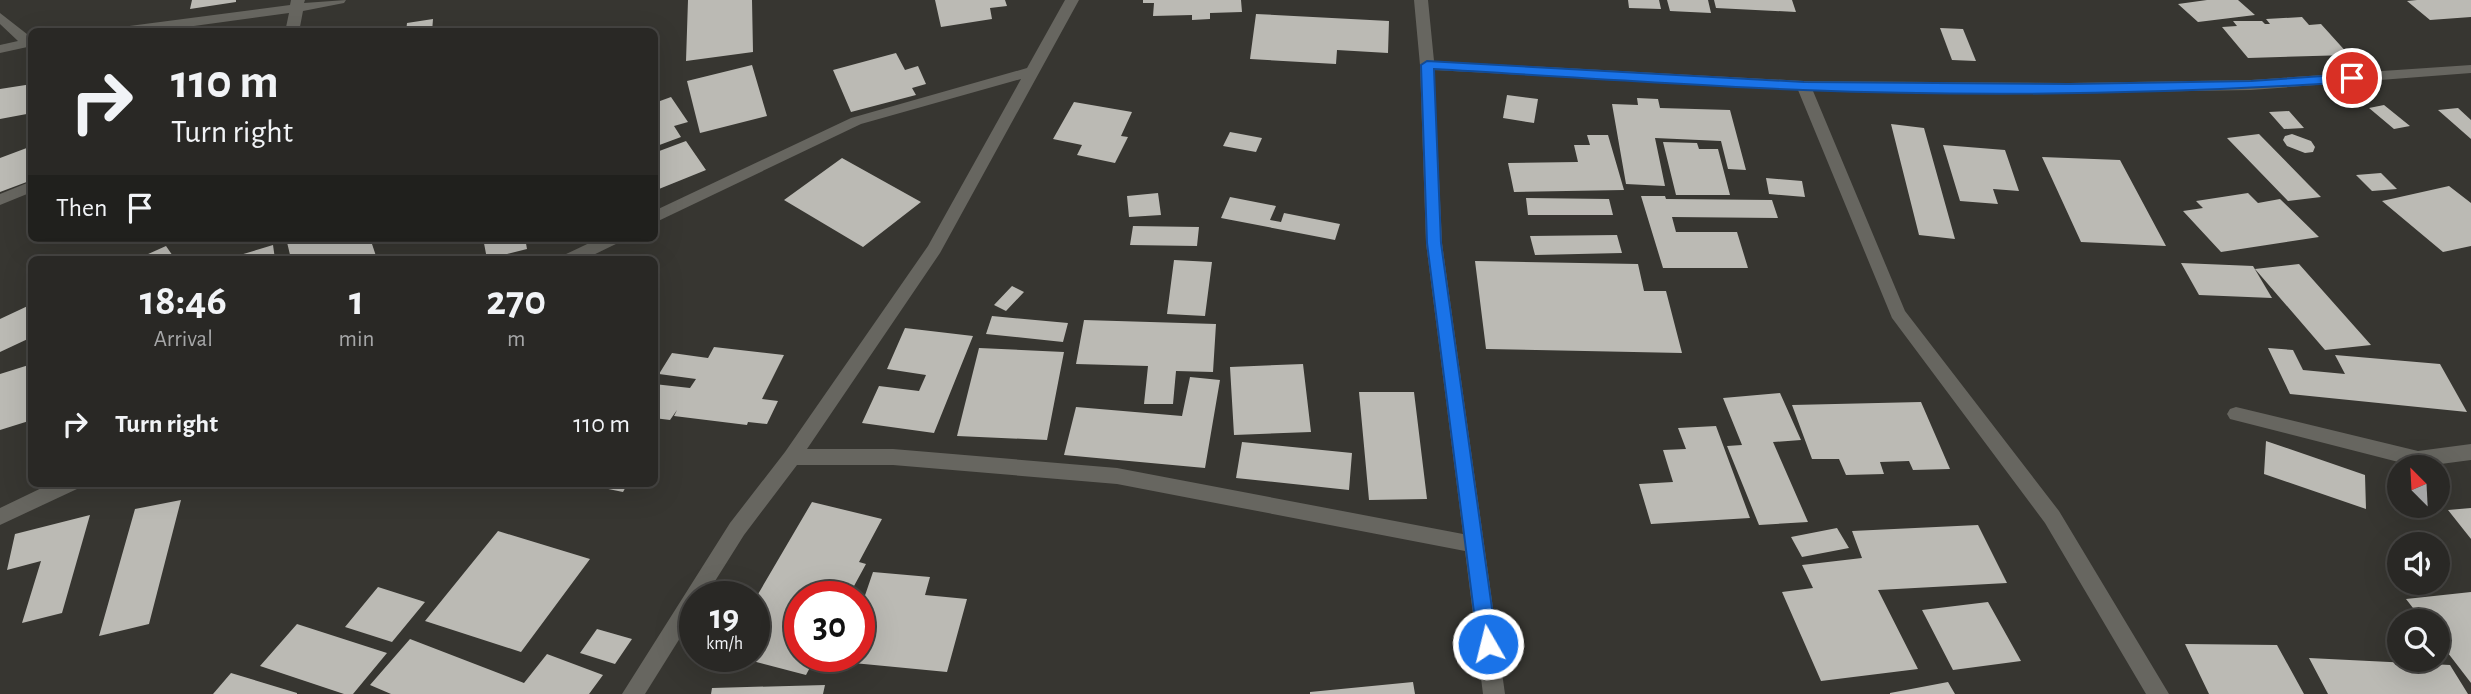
<!DOCTYPE html>
<html lang="en">
<head>
<meta charset="utf-8">
<style>
	:root { --surface:#292825; --page:#31302d; --text:#f1f3f6; --muted:#a5a6a7; --line:#454442 }
	body { margin:0; font-family:"Alegreya Sans",sans-serif; background:var(--page); color:var(--text); height:100vh; display:flex; flex-direction:column; font-size:26px; white-space:nowrap }
	* { box-sizing:border-box; margin:0 }
	p { font-size:23px; color:var(--muted) }
	.icon { flex:none; width:38px; height:38px; fill:none; stroke:currentColor; stroke-width:2; stroke-linecap:round; stroke-linejoin:round }
	.map { position:relative; flex:1; overflow:hidden }
	.panel { position:absolute; left:28px; top:256px; width:630px; height:231px; display:flex; flex-direction:column; background:var(--surface); border-radius:10px; box-shadow:0 7px 28px #0002,0 0 0 2px var(--line) }
	.panel>* { flex:none }
	.banner { position:absolute; left:28px; top:28px; width:630px; height:214px; border-radius:10px; box-shadow:0 7px 28px #0002,0 0 0 2px var(--line); background:#292825; color:var(--text); overflow:hidden }
	.needle { width:46px; rotate:336deg }
	.tools { position:absolute; left:2387px; top:455px; display:grid; gap:14px }
	.tools a { display:grid; place-items:center; width:63px; height:63px; border-radius:50%; background:var(--surface); box-shadow:0 7px 28px #0002,0 0 0 2px var(--line); font-size:35px }
	.speed { position:absolute; left:679px; top:581px; display:flex; gap:14px; font-size:35px; font-weight:700; text-align:center }
	.speed>* { display:grid; place-content:center; width:91px; height:91px; border-radius:50%; background:var(--surface); box-shadow:0 7px 28px #0002,0 0 0 2px var(--line); line-height:1 }
	.speed small { font-size:18px; font-weight:400 }
	.speed .limit { border:10px solid #d22; background:#fff; color:#111 }
	.pin { position:absolute; display:grid; place-items:center; width:60px; height:60px; color:#fff; margin:-30px; border:4px solid #fff; border-radius:50%; box-shadow:0 2px 7px #0007 }
	.me { position:absolute; width:77px; margin:-38px; rotate:352deg; stroke-linejoin:round; filter:drop-shadow(0 0 5px #0008) }
	.turn { display:flex; align-items:center; gap:24px; height:147px; padding:0 28px; font-size:32px }
	.turn .icon { width:91px; height:91px; stroke-width:2.5 }
	.turn b { display:block; font-size:49px; line-height:60px }
	.then { display:flex; align-items:center; height:66px; padding:0 28px; background:#0003; gap:14px; font-size:26px }
	.eta { display:flex; justify-content:space-evenly; align-items:center; height:119px; text-align:center }
	.eta b { font-size:42px; font-weight:600; line-height:49px }
	ul { padding:0; list-style:none }
	li { display:flex; align-items:center; gap:21px; height:98px; padding:0 28px }
	li div { flex:1 }
	li b { display:block; font-size:26px }
	li em { font-style:normal }
	.map>svg:first-child { display:block }
	.building { fill:#bbbab4 }
	.lines { fill:none; stroke-linecap:round; stroke-linejoin:round }
	.minor { fill:#676660; fill-rule:evenodd }
	.route { fill:#1a73e8; stroke:#114b97; stroke-width:2 }
</style>
</head>
<body>
<div class="map">
<svg width="2471" height="694" viewBox="0 0 2471 694">
	<rect width="100%" height="100%" fill="#373631"/>
	<path class="building" d="M 192,0 L 236,0 L 236,2 L 190,9 Z
		M 688,0 L 752,0 L 753,52 L 686,61 Z
		M 935,0 L 1005,0 L 1007,6 L 990,8 L 992,19 L 941,27 Z
		M 1143,0 L 1241,0 L 1242,12 L 1210,13 L 1210,19 L 1192,20 L 1192,15 L 1153,16 L 1154,3 L 1143,3 Z
		M 1628,0 L 1659,0 L 1661,9 L 1629,8 Z
		M 1667,0 L 1708,0 L 1711,13 L 1670,11 Z
		M 1714,0 L 1792,0 L 1796,12 L 1716,8 Z
		M 2207,0 L 2238,0 L 2255,15 L 2198,22 L 2178,4 Z
		M 2417,0 L 2471,0 L 2471,17 L 2430,20 L 2407,1 Z
		M 1256,14 L 1389,21 L 1388,53 L 1337,50 L 1336,64 L 1250,59 Z
		M 2302,17 L 2309,25 L 2321,24 L 2349,55 L 2248,58 L 2222,27 L 2237,26 L 2233,21 L 2262,21 L 2265,24 L 2270,24 L 2266,19 Z
		M 433,19 L 432,32 L 406,32 L 407,23 Z
		M 1940,28 L 1963,29 L 1976,61 L 1952,60 Z
		M 896,53 L 905,70 L 918,66 L 926,84 L 912,88 L 916,95 L 851,112 L 833,70 Z
		M 752,65 L 767,116 L 700,133 L 687,81 Z
		M 32,84 L 32,113 L 0,119 L 0,89 Z
		M 654,93 L 660,101 L 671,97 L 688,122 L 674,126 L 681,137 L 654,147 Z
		M 1507,95 L 1538,99 L 1534,123 L 1503,118 Z
		M 1637,98 L 1658,99 L 1660,108 L 1730,110 L 1746,170 L 1728,169 L 1721,141 L 1655,138 L 1665,186 L 1626,184 L 1612,104 L 1638,105 Z
		M 1074,102 L 1132,112 L 1121,136 L 1128,137 L 1115,163 L 1077,155 L 1082,145 L 1053,139 Z
		M 2384,105 L 2410,126 L 2394,129 L 2369,108 Z
		M 2458,108 L 2471,120 L 2471,139 L 2438,110 Z
		M 2289,111 L 2304,128 L 2284,129 L 2269,112 Z
		M 1891,124 L 1924,128 L 1955,239 L 1919,235 Z
		M 1230,132 L 1262,138 L 1256,152 L 1223,146 Z
		M 2259,134 L 2307,183 L 2321,197 L 2288,201 L 2227,138 Z
		M 2292,134 L 2311,141 L 2315,147 L 2313,152 L 2305,153 L 2287,146 L 2283,140 L 2285,136 Z
		M 1587,135 L 1608,135 L 1624,190 L 1514,192 L 1508,163 L 1578,162 L 1574,145 L 1590,145 Z
		M 686,141 L 706,170 L 654,191 L 654,153 Z
		M 1663,142 L 1697,143 L 1699,149 L 1718,149 L 1730,195 L 1676,195 Z
		M 1943,145 L 2005,150 L 2019,191 L 1993,189 L 1998,204 L 1960,201 Z
		M 32,146 L 32,180 L 0,192 L 0,158 Z
		M 2042,157 L 2120,160 L 2166,246 L 2081,242 Z
		M 842,158 L 921,202 L 863,247 L 784,200 Z
		M 2381,173 L 2397,189 L 2372,191 L 2356,175 Z
		M 1766,178 L 1802,181 L 1805,197 L 1769,194 Z
		M 2449,186 L 2471,203 L 2471,246 L 2443,252 L 2382,201 Z
		M 1158,193 L 1161,215 L 1129,217 L 1127,196 Z
		M 2248,193 L 2258,203 L 2280,199 L 2319,237 L 2221,252 L 2183,211 L 2203,208 L 2196,201 Z
		M 1641,196 L 1665,196 L 1666,199 L 1772,200 L 1778,218 L 1672,217 L 1676,232 L 1737,232 L 1748,268 L 1663,268 Z
		M 1230,197 L 1276,206 L 1270,220 L 1281,222 L 1284,213 L 1340,224 L 1335,240 L 1221,218 Z
		M 1526,198 L 1609,199 L 1613,215 L 1528,215 Z
		M 1133,226 L 1199,227 L 1197,246 L 1130,245 Z
		M 1617,235 L 1622,253 L 1535,255 L 1530,236 Z
		M 286,238 L 370,238 L 377,259 L 291,259 Z
		M 483,238 L 525,238 L 527,249 L 487,259 Z
		M 273,245 L 275,259 L 230,259 L 230,258 Z
		M 166,246 L 175,259 L 137,259 Z
		M 1174,260 L 1212,262 L 1205,316 L 1167,314 Z
		M 1475,261 L 1638,264 L 1644,291 L 1666,291 L 1682,353 L 1486,349 Z
		M 2181,263 L 2253,266 L 2272,298 L 2199,295 Z
		M 2299,264 L 2371,345 L 2325,350 L 2255,269 Z
		M 1012,286 L 1024,292 L 1006,311 L 994,305 Z
		M 32,304 L 32,337 L 0,352 L 0,319 Z
		M 992,316 L 1068,323 L 1063,342 L 986,334 Z
		M 1084,320 L 1216,324 L 1213,372 L 1176,371 L 1173,404 L 1144,404 L 1148,366 L 1076,364 Z
		M 905,328 L 973,336 L 934,433 L 862,423 L 879,386 L 919,391 L 926,375 L 887,369 Z
		M 714,347 L 784,355 L 762,399 L 778,401 L 767,424 L 748,422 L 747,425 L 674,416 L 677,410 L 670,420 L 654,418 L 654,384 L 690,388 L 696,379 L 659,374 L 672,353 L 708,358 Z
		M 979,348 L 1064,352 L 1047,440 L 957,436 Z
		M 2268,348 L 2293,350 L 2303,370 L 2345,374 L 2335,355 L 2440,364 L 2467,412 L 2290,394 Z
		M 32,364 L 32,420 L 0,430 L 0,374 Z
		M 1303,364 L 1311,432 L 1234,435 L 1230,367 Z
		M 1190,377 L 1220,380 L 1205,468 L 1064,455 L 1076,407 L 1182,416 Z
		M 1359,392 L 1414,392 L 1427,499 L 1369,500 Z
		M 1780,393 L 1801,440 L 1773,442 L 1808,522 L 1759,525 L 1727,446 L 1742,445 L 1723,398 Z
		M 1921,402 L 1950,469 L 1913,470 L 1909,461 L 1880,462 L 1884,474 L 1846,475 L 1839,459 L 1812,459 L 1792,405 Z
		M 1716,426 L 1750,518 L 1651,524 L 1639,484 L 1673,482 L 1663,450 L 1686,449 L 1678,428 Z
		M 2266,441 L 2365,475 L 2366,509 L 2264,474 Z
		M 1242,442 L 1352,453 L 1349,490 L 1236,478 Z
		M 579,483 L 628,483 L 623,492 Z
		M 181,500 L 149,624 L 99,636 L 135,509 Z
		M 812,502 L 882,519 L 859,562 L 866,564 L 848,597 L 800,597 L 800,656 L 816,656 L 806,675 L 737,657 L 754,656 L 754,601 Z
		M 2471,508 L 2471,539 L 2448,510 Z
		M 90,515 L 62,613 L 22,623 L 41,561 L 7,570 L 15,534 Z
		M 1978,525 L 2007,583 L 1878,590 L 1918,669 L 1821,681 L 1782,592 L 1813,588 L 1802,565 L 1862,558 L 1852,531 Z
		M 1837,528 L 1849,548 L 1802,557 L 1791,537 Z
		M 498,531 L 590,559 L 521,652 L 425,621 Z
		M 873,572 L 930,577 L 925,595 L 967,599 L 947,672 L 843,662 L 845,656 L 859,656 L 859,613 Z
		M 378,587 L 425,602 L 392,642 L 345,627 Z
		M 2471,592 L 2471,683 L 2438,640 L 2438,621 L 2423,621 L 2406,599 Z
		M 1988,602 L 2021,661 L 1953,670 L 1922,610 Z
		M 297,624 L 387,653 L 353,694 L 344,694 L 260,666 Z
		M 597,629 L 632,639 L 615,664 L 580,653 Z
		M 410,639 L 524,683 L 547,654 L 603,675 L 589,694 L 391,694 L 370,685 Z
		M 2185,644 L 2277,645 L 2304,694 L 2209,694 Z
		M 2309,658 L 2450,665 L 2468,694 L 2328,694 Z
		M 231,673 L 297,693 L 297,694 L 213,694 Z
		M 1413,682 L 1415,694 L 1310,694 L 1310,692 Z
		M 1948,682 L 1955,694 L 1890,694 L 1890,693 Z
		M 825,685 L 823,694 L 711,694 L 712,688 Z"/>
	<g class="lines">
		<path class="minor" d="M 291,0 L 305,0 L 304,3 L 346,0 L 344,3 L 303,11 L 299,32 L 285,32 L 289,13 L 150,32 L 107,32 L 114,28 L 290,5 Z
			M 1065,0 L 1079,0 L 940,253 L 807,449 L 893,449 L 1117,468 L 1463,534 L 1426,243 L 1420,65 L 1414,0 L 1428,0 L 1434,61 L 1804,81 L 2069,83 L 2251,80 L 2471,65 L 2471,73 L 2251,90 L 2069,93 L 1813,91 L 1905,311 L 2059,511 L 2169,694 L 2146,694 L 2045,523 L 1892,318 L 1798,90 L 1434,70 L 1442,243 L 1505,694 L 1483,694 L 1465,551 L 1117,484 L 893,465 L 797,465 L 744,535 L 705,597 L 695,597 L 695,614 L 645,694 L 622,694 L 730,523 L 785,452 L 928,246 L 1021,79 L 861,124 L 654,223 L 654,211 L 851,118 L 1027,68 Z
			M 0,13 L 32,38 L 32,46 L 0,53 L 0,45 L 18,41 L 0,24 Z
			M 32,181 L 32,192 L 0,205 L 0,194 Z
			M 600,238 L 622,238 L 620,242 L 585,259 L 562,259 L 564,255 Z
			M 2236,407 L 2418,451 L 2471,444 L 2471,460 L 2418,467 L 2230,419 L 2227,414 L 2230,409 Z
			M 52,483 L 80,483 L 77,489 L 0,525 L 0,508 Z"/>
	</g>
	<path class="route" d="M 1427,61 L 1804,82 L 2069,84 L 2251,81 L 2352,74 L 2359,78 L 2352,82 C 2170,94 1986,97 1803,90 C 1680,85 1557,76 1434,69 L 1441,243 L 1497,644 L 1494,650 L 1488,652 L 1481,650 L 1478,644 L 1427,243 L 1421,65 Z"/>
</svg>
<div class="tools">
<a><svg class="needle" viewBox="-14 -14 28 28"><path d="M0-13l5 13h-10z" fill="#e53935"/><path d="M0 13l5-13h-10z" fill="#a5a6a7"/></svg></a>
<a><svg class="icon" aria-label="sound" viewBox="0 0 24 24"><path d="M4 9h4l5-4v14l-5-4H4zM17 9q2 3 0 6"/></svg></a>
<a><svg class="icon" aria-label="search" viewBox="0 0 24 24"><circle cx="10" cy="10" r="6"/><path d="M15 15l6 6"/></svg></a>
</div>
<div class="speed"><div>19<small>km/h</small></div><div class="limit">30</div></div>
<div class="pin" style="left:2352px;top:78px;background:#d93025"><svg class="icon" aria-label="arrive" viewBox="0 0 24 24"><path d="M6 21V4h12l-3 4 3 4H6"/></svg></div>
<svg class="me" style="left:1488px;top:644px" viewBox="-20 -20 40 40"><circle r="17" fill="#1a73e8" stroke="#fff" stroke-width="3"/><path d="M0-11L8 9 0 5-8 9z" fill="#fff"/></svg>
<div class="banner">
<div class="turn"><svg class="icon" aria-label="right" viewBox="0 0 24 24"><path d="M7 20v-9h11M14 6l5 5-5 5"/></svg><div><b>110 m</b>Turn right</div></div>
<div class="then">Then<svg class="icon" aria-label="arrive" viewBox="0 0 24 24"><path d="M6 21V4h12l-3 4 3 4H6"/></svg></div>
</div>
<section class="panel">
<div class="eta">
<div><b>18:46</b><p>Arrival</p></div>
<div><b>1</b><p>min</p></div>
<div><b>270</b><p>m</p></div>
</div>
<ul>
<li><svg class="icon" aria-label="right" viewBox="0 0 24 24"><path d="M7 20v-9h11M14 6l5 5-5 5"/></svg><div><b>Turn right</b></div><em>110 m</em></li>
</ul>
</section>
</div>
</body>
</html>
